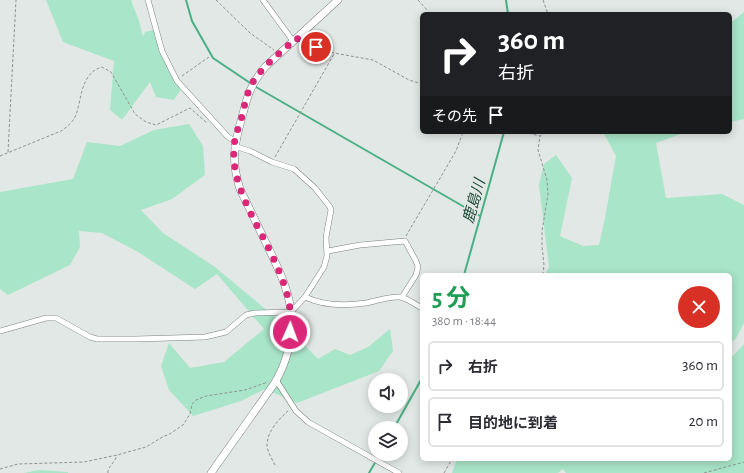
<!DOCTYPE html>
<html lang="ja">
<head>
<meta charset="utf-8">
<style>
	:root { --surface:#fff; --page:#f7f7f7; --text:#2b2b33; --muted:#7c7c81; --line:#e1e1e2 }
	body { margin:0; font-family:"Alegreya Sans","Noto Sans JP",sans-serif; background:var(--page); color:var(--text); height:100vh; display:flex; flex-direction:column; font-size:15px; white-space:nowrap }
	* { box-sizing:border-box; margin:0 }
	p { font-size:13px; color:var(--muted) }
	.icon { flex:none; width:22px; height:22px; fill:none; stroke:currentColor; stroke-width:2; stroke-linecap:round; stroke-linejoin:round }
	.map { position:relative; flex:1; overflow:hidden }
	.panel { position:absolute; left:420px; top:273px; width:312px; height:188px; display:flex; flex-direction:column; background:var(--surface); border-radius:6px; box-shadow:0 2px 10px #0003 }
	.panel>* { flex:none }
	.hud { position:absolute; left:420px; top:12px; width:312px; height:122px; border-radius:6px; box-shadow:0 2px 10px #0003; background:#202124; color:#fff; overflow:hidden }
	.buttons { position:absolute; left:368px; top:373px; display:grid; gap:8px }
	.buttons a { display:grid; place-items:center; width:40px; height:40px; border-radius:50%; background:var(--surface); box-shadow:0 2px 10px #0003; font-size:20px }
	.pin { position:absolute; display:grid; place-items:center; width:34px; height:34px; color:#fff; margin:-17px; border:2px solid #fff; border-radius:50%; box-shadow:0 1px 4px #0007 }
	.me { position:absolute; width:44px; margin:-22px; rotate:2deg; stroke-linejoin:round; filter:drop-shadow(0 0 3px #0008) }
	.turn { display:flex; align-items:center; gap:14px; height:84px; padding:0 12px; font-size:18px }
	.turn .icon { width:52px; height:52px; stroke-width:2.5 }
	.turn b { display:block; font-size:28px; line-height:34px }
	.then { display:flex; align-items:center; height:38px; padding:0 12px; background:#0003; gap:8px; font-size:15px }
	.round { display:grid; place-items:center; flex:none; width:42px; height:42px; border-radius:21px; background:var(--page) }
	.summary { display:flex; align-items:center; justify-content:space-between; height:68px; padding:0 12px }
	h1 { font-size:24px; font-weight:700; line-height:30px; color:#1e9e55 }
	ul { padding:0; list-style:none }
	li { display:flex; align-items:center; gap:12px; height:50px; margin:0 8px 6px; padding:0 4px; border:2px solid var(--line); border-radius:6px }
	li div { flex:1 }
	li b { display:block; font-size:15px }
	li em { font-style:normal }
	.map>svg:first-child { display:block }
	.green { fill:#a9e5c8 }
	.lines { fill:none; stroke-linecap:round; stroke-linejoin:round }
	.stream { stroke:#49b085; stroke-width:2 }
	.minor-casing { stroke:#7b807d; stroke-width:6 }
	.secondary-casing { stroke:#7b807d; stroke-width:8 }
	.path { stroke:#8e9290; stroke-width:1; stroke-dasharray:3 2; stroke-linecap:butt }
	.minor { stroke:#fff; stroke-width:5 }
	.secondary { stroke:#fff; stroke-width:7 }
	.route { stroke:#db2777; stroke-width:7; stroke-dasharray:0 12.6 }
	.labels { text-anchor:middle; stroke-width:3; stroke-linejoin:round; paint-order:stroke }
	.water-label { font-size:15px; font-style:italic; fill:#1f4b38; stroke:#e2e8e5 }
</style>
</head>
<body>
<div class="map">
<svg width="744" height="473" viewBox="0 0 744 473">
	<rect width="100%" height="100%" fill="#e2e8e5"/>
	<path class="green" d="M 46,0 L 131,0 L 139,21 L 143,37 L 145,32 L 154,30 C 160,52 167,71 181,89 L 174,100 L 156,97 L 150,82 L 122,120 L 110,110 L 114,61 L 63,42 Z
		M 744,12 L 744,119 L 730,122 L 730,23 Z
		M 189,124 L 203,146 L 205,175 L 172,199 L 141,210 L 163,233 L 215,267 L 287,327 L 318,359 L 335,349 L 350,355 L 368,347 L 390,329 L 393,351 L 379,371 L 297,403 L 265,389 L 241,401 L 193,416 L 169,390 L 161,366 L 169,343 L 190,368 L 224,362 L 264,329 L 217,274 L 195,289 L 138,252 L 102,233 L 79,231 L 80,247 L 70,265 L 8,295 L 0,289 L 0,192 L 73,179 L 87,142 L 120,146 L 154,130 Z
		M 603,132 L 686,132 L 656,143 L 666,198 L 722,194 L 744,205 L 744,323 L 736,338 L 730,344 L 730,275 L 545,275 L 549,267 L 539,185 L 544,164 L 556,155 L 572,178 L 560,236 L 583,246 L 599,245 L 605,218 L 616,156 Z
		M 744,344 L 744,473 L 566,473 L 563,469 L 558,473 L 452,473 L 457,459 L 730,459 L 730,359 Z
		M 39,470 L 68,472 L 68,473 L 24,473 Z"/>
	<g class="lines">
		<path class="stream" d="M 186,0 L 192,21 L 213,58 L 256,87 L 480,216
			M 506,0 L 508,14
			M 464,275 L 504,132
			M 394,428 L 422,378
			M 369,473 L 380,454"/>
		<g class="minor-casing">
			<path id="minor" d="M 148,0 L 162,51 L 177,81 L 228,137 L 235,141
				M 263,0 L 293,41
				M 328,251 L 360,245 L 405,241 L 416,261 L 418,267 L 416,275 L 402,297
				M 305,297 C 324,306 346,306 366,303 C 377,301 389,296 400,297 C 407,298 416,305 422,308
				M 0,331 L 46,318 L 56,318 L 90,337 L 97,339 L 136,339 L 205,337 L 226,332 L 246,315 L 255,313 L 291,312 L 305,297 L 324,267 L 327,256 L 326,237 L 331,210 L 330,207 L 315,188 L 294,169 L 272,162 L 250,151 L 234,146
				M 276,380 L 296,411 L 308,422 L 399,473"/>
		</g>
		<g class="secondary-casing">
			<path id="secondary" d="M 211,473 L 274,384 C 287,363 294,336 291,311 C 288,287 277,266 267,245 C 258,226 249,208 240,189 C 231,161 234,145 242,117 C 248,94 250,86 265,67 L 338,0"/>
		</g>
		<path class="path" d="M 216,0 L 250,33 L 274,50
			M 418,0 L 428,11
			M 543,0 L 548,14
			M 303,42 L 334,53 L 373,60 L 409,80 L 422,84
			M 182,76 L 209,57
			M 524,132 L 540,136
			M 8,152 L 16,0
			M 0,156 L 61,131 C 67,127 73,122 76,115 C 82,97 81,73 102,67 L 111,72 L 135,114 L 146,122 L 156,125 L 190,108 L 207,123
			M 275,157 L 334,54
			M 406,236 L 456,151 L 463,132
			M 543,275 L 544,265 L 542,246 L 542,231 L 548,194 L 547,180 L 538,150 L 540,136 L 546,132
			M 275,465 C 272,459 267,451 267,445 C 267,431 280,418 289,410
			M 0,469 L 18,464 L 84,462 L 117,455 L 146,447 L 164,436 L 168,435 L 183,425 L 190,414 L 192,404 L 196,400 L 206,396 L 245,390 L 268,382
			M 108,473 C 107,467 115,463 117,455
			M 444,473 L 452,459
			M 704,473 L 744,462"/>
		<use href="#minor" class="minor"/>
		<use href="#secondary" class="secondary"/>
	</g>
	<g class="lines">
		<path class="route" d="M 290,332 C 294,303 282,277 270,251 C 254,218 231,184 234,146 C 235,136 239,126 242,116 C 245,104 247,90 255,79 C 266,63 282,52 296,38 L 307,44 L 316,47"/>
	</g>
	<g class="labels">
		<g class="water-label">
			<text transform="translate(474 201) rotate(-74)" y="5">鹿島川</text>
		</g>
	</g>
</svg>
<div class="buttons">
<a><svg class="icon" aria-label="sound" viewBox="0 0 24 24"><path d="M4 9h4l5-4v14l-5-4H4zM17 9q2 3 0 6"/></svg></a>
<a><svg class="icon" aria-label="layers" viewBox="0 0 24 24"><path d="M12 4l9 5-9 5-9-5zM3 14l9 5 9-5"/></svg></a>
</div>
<div class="pin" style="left:316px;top:47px;background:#d93025"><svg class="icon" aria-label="arrive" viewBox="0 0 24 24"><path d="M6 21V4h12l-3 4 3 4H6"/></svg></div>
<svg class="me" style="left:290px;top:332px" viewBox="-20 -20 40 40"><circle r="17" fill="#db2777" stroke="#fff" stroke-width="3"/><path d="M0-11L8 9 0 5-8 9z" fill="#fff"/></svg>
<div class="hud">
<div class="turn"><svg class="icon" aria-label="right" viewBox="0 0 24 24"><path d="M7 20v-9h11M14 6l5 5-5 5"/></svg><div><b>360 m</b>右折</div></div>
<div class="then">その先<svg class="icon" aria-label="arrive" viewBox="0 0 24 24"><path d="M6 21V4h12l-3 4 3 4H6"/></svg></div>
</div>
<section class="panel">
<div class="summary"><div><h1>5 分</h1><p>380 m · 18:44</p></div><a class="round" style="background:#d93025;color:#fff"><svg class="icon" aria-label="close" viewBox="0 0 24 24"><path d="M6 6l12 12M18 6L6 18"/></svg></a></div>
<ul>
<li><svg class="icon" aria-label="right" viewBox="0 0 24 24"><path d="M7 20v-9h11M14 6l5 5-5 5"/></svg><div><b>右折</b></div><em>360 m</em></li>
<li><svg class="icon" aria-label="arrive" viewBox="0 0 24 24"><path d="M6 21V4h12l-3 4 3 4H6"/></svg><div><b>目的地に到着</b></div><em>20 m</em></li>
</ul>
</section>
</div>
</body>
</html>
